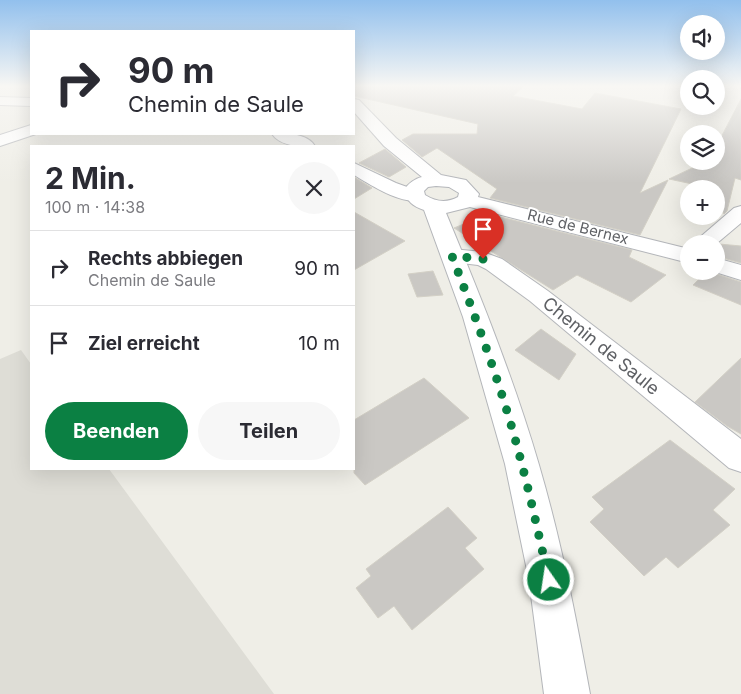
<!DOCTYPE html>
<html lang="de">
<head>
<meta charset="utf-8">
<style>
	:root { --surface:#fff; --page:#f7f7f7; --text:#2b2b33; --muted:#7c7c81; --line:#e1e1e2; --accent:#0b8043 }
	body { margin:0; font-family:Inter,sans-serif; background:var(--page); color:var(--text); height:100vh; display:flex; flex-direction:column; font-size:19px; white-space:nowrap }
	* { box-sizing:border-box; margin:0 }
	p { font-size:16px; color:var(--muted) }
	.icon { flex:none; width:28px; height:28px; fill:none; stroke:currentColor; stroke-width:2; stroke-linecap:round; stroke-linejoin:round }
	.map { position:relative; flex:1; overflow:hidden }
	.details { position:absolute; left:30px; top:145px; width:325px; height:325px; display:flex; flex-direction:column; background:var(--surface); border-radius:0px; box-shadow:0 5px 20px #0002 }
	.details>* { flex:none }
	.top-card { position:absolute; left:30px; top:30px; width:325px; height:105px; border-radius:0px; box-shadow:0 5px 20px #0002; background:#fff; color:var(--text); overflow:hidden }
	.tools { position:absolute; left:680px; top:15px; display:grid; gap:10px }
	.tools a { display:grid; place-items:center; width:45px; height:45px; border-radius:50%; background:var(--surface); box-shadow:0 5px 20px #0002; font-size:25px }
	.pin { position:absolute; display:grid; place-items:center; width:42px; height:42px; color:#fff; margin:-51px -21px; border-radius:50% 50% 50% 0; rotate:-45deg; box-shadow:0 0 5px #0007 }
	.pin .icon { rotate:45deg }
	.me { position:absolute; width:55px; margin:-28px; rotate:347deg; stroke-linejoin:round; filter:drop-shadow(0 0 4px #0008) }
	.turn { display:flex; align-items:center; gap:18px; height:105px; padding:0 15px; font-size:22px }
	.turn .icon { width:65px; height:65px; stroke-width:2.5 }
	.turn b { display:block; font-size:35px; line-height:42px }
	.round { display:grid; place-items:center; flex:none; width:52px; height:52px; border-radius:26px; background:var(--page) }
	.summary { display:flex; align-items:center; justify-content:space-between; height:85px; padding:0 15px }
	h1 { font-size:30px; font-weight:700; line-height:38px }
	.button { display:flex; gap:10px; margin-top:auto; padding:10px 15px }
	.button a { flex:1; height:58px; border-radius:30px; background:var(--accent); color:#fff; font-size:20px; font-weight:700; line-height:58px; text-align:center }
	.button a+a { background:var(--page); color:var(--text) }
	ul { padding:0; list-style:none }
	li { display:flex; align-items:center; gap:15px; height:75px; padding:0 15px; border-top:1px solid var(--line) }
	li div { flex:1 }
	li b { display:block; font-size:19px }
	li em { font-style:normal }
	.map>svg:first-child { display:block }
	.education { fill:#deddd6 }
	.building { fill:#cac8c4; stroke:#d3d0c6 }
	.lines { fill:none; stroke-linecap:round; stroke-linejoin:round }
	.minor-casing { stroke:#b4b6ba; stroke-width:2 }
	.tertiary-casing { stroke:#b4b6ba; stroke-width:2 }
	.minor { fill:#fff; fill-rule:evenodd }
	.tertiary { fill:#fff; fill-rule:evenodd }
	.route { stroke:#0b8043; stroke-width:9; stroke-dasharray:0 16.2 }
	.labels { text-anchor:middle; stroke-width:4; stroke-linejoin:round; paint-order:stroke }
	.far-street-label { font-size:15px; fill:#5f6165; stroke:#fff }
	.street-label { font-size:18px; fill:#5f6165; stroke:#fff }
</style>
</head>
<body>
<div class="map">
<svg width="741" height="694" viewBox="0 0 741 694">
	<rect width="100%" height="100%" fill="#efeee7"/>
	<path class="education" d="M 21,350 L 31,364 L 31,469 L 109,469 L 274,694 L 0,694 L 0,359 Z"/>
	<path class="building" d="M 355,86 L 524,86 L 513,96 L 582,109 L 595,93 L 681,109 L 640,193 L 668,180 L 640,235 L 490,198 L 497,189 L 437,148 L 422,157 L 402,140 L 413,134 L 477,134 L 478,124 L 354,96 Z
		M 741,99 L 741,180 L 735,178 L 727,211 L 724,214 L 716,196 L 716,189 L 669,179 L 707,161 L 716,161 L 716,147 Z
		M 385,149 L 406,167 L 389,177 L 359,163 Z
		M 354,177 L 372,188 L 354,199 Z
		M 354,212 L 405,241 L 354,270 Z
		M 481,212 L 632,250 L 629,257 L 666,275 L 631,302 L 577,275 L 553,290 L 454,228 L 476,219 Z
		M 719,244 L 741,246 L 741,263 L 716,256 L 716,246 Z
		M 433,271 L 443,295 L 417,297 L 408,274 Z
		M 707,271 L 741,282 L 741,305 L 693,285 Z
		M 541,329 L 576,354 L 559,380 L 515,350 Z
		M 741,358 L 741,434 L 727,426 L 695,402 Z
		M 424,378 L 469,418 L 365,485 L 354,473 L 354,420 Z
		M 670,440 L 735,489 L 713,510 L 730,525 L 678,568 L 666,557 L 644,576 L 590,522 L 604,509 L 592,497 Z
		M 448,507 L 477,538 L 465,548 L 484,569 L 412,630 L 394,606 L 378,618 L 356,588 L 371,576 L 366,569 Z"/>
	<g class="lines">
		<g class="minor-casing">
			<path id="minor" d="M 0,97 L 31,98 L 31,106 L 0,105 Z
				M 31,125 L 31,134 L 36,134 L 0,146 L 0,135 Z
				M 272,134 C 285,133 307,133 315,146 C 302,147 281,147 272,134 Z
				M 354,163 L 396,183 L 421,192 L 424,196 L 421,200 C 401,205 371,185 354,175 Z
				M 741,206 L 741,223 L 716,244 L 692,244 L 734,208 Z
				M 452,249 L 483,252 L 502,259 L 548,291 L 741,439 L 741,472 L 729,468 L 530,301 L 486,269 L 478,265 L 444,261 L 441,256 L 444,251 Z"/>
		</g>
		<g class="tertiary-casing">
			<path id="tertiary" d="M 354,99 L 359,100 L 396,138 L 441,175 L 466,180 L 479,194 L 478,197 L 689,249 L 689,263 L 470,207 L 446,213 C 480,295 514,379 539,465 C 561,540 576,617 590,694 L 544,694 L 529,580 L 505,464 L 463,317 L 424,210 C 413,206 407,202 404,190 C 409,183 414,179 422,177 L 384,146 L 354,112 ZM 436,186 L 449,187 L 459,193 L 458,197 C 447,203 436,202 425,195 L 424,191 L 428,187 Z
				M 716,258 L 741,265 L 741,280 L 712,271 L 716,271 Z"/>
		</g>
		<use href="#minor" class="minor"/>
		<use href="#tertiary" class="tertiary"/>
	</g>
	<linearGradient id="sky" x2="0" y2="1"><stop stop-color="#92c0ed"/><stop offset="0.47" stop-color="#f8f7f4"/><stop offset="1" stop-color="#f8f7f4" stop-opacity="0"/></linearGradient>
	<rect width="741" height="183" fill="url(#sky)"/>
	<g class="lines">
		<path class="route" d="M 483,259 L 452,256 C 478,324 504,393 522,465 C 532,503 540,541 549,580"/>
	</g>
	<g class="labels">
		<g class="far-street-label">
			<text transform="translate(578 227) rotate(14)" y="5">Rue de Bernex</text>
		</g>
		<g class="street-label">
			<text transform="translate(601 346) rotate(39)" y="6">Chemin de Saule</text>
		</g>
	</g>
</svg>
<div class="tools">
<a><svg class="icon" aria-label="sound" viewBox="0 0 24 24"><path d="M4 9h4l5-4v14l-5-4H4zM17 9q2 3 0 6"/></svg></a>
<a><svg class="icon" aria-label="search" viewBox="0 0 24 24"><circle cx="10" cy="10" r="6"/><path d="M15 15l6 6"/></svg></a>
<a><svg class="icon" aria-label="layers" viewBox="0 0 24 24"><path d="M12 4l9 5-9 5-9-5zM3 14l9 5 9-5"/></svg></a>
<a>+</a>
<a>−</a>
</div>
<div class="pin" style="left:483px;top:259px;background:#d93025"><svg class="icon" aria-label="arrive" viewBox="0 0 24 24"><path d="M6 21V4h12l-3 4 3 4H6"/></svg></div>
<svg class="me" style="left:549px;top:580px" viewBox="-20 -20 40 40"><circle r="17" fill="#0b8043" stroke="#fff" stroke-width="3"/><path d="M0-11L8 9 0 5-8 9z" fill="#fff"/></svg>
<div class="top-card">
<div class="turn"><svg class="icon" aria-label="right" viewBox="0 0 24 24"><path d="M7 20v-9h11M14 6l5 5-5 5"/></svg><div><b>90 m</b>Chemin de Saule</div></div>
</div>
<section class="details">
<div class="summary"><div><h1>2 Min.</h1><p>100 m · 14:38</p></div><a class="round"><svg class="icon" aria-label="close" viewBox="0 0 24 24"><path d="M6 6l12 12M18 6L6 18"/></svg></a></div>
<ul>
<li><svg class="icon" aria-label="right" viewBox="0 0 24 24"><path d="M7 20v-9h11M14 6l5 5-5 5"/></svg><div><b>Rechts abbiegen</b><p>Chemin de Saule</p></div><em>90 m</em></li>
<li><svg class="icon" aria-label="arrive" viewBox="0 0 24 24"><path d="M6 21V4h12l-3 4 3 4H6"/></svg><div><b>Ziel erreicht</b></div><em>10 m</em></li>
</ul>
<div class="button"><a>Beenden</a><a>Teilen</a></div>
</section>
</div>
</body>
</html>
